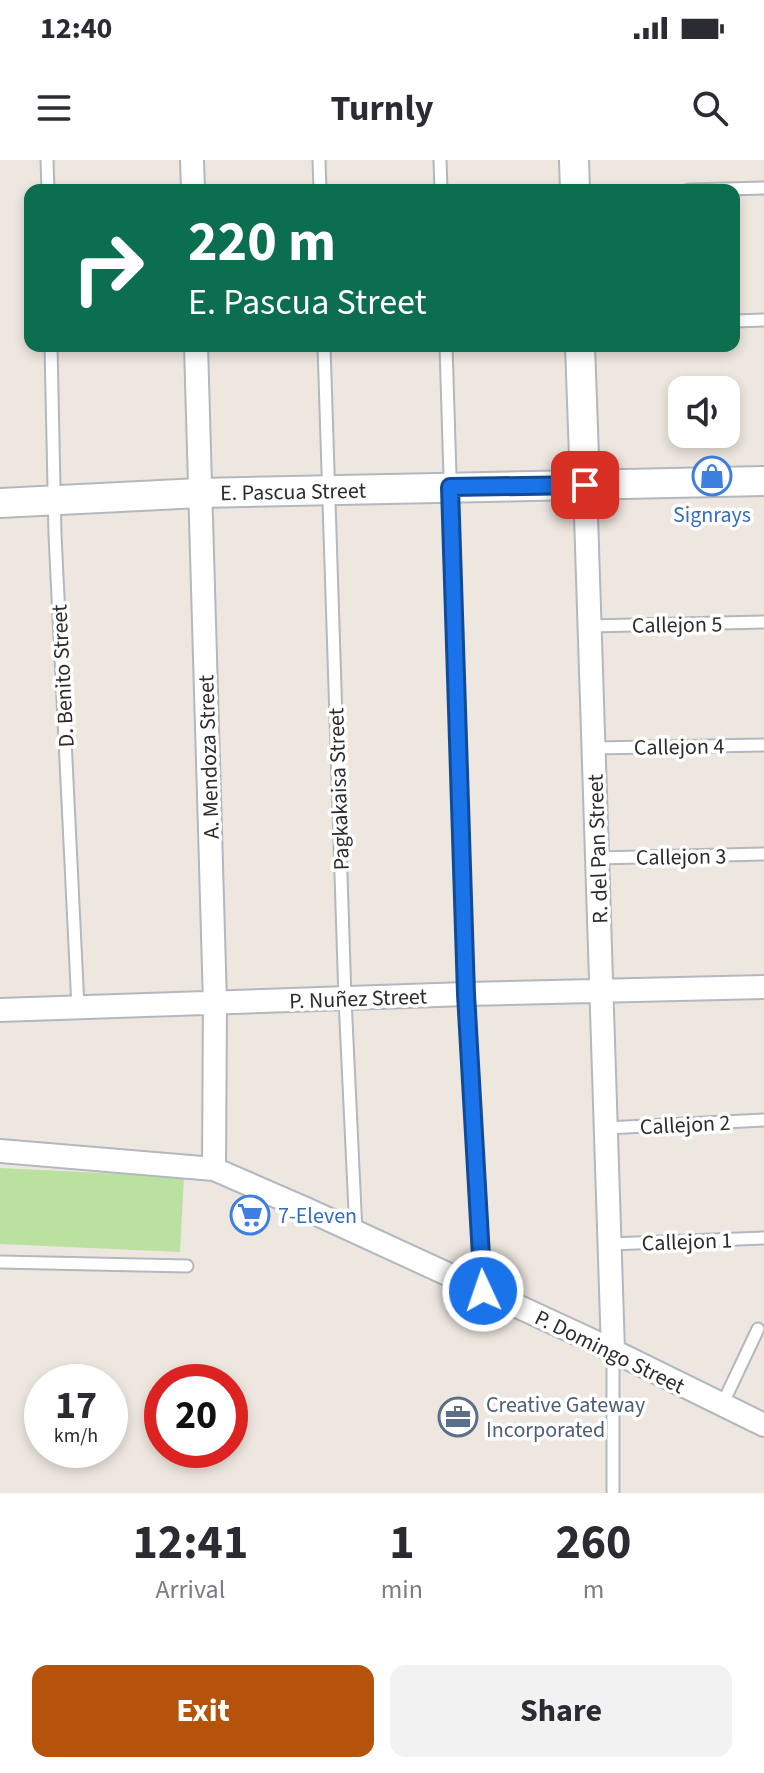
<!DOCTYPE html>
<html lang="en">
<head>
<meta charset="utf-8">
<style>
	:root { --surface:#fff; --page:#f2f2f3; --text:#2b2b33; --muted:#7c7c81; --accent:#b45309 }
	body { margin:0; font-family:"Source Sans 3",sans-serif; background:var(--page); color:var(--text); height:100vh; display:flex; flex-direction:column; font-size:30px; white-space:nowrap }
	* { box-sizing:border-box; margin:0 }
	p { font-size:26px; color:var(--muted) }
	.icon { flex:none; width:44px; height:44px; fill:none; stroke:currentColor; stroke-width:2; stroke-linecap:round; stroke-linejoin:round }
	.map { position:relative; height:1333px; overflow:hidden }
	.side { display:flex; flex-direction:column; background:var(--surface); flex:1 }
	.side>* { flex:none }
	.banner { position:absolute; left:24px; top:24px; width:716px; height:168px; border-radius:16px; box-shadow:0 4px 12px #0003; background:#0b6e4f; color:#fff; overflow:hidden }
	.tools { position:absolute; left:668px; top:216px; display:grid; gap:16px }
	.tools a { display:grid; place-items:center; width:72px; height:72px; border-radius:16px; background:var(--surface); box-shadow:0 4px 12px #0003; font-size:40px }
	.speed { position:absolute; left:24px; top:1204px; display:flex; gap:16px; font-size:40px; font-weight:700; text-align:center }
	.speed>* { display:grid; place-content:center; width:104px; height:104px; border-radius:50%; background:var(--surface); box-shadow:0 4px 12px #0003; line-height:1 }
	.speed small { font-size:20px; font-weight:400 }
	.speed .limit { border:12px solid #d22; background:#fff; color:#111 }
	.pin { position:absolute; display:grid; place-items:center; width:68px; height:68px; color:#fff; margin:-34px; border-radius:16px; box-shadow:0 4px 12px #0006 }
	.me { position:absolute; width:88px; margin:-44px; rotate:357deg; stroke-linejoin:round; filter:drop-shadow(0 0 6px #0008) }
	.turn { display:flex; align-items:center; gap:28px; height:168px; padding:0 32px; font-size:36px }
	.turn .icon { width:104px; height:104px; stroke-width:2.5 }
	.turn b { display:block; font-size:56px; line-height:68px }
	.eta { display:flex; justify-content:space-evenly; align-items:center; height:136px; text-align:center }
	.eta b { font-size:48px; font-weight:700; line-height:56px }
	.cta { display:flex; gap:16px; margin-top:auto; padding:16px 32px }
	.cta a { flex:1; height:92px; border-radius:16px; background:var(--accent); color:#fff; font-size:32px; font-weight:700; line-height:92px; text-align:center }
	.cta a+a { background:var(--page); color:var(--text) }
	.status { display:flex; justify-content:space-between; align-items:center; height:56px; padding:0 40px; background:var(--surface); direction:ltr }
	.status svg { height:22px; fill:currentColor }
	header { display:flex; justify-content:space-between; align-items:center; height:104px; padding:0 32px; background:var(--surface); font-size:36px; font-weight:700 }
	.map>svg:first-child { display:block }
	.grass { fill:#bae1a0 }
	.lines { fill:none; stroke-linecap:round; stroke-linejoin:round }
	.service-casing { stroke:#b3b7bf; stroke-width:15 }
	.minor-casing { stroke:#b3b7bf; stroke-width:26 }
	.tertiary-casing { stroke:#b3b7bf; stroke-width:32 }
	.service { stroke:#fff; stroke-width:11 }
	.minor { stroke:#fff; stroke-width:22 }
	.tertiary { stroke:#fff; stroke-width:28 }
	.route-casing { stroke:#114b97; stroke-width:20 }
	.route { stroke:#1a73e8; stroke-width:14 }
	.labels { text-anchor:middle; stroke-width:7; stroke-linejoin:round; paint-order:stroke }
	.street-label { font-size:22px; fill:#2d2d2d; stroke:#fff }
	.shop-label { font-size:22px; fill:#366cbe; stroke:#fff }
	.service-label { font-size:22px; fill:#4e5e75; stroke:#fff; text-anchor:start }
</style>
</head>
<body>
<div class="status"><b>12:40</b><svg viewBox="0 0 49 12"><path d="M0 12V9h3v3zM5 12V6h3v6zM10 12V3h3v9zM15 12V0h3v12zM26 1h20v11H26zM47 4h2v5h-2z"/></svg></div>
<header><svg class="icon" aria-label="menu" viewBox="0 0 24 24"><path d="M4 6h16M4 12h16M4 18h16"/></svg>Turnly<svg class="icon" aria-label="search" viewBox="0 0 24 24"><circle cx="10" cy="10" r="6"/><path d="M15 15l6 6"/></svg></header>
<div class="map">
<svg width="764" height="1333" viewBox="0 0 764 1333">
	<rect width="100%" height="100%" fill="#eee7e0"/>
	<path class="grass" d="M 0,1008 L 184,1017 L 180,1092 L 0,1084 Z"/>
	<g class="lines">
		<g class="service-casing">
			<path id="service" d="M 47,0 L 48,30
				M 319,0 L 320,30
				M 440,0 L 441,30
				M 688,30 L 764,28
				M 734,161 L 764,160
				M 51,186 L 55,375 L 78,847
				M 324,186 L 345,839 L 356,1072
				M 446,186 L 466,834 L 483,1130
				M 590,466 L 764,462
				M 594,588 L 764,585
				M 597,698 L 764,694
				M 606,968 L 764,960
				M 610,1084 L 764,1078
				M 0,1102 L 187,1106
				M 722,1245 L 758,1169
				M 613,1333 L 613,1192"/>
		</g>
		<g class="minor-casing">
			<path id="minor" d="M 192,0 L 193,30
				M 196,186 L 215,843 L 214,1009
				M 585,325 L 613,1191
				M 0,850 L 466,834 L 764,827
				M 0,991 L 214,1009 L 306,1049 L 593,1181 L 764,1265"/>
		</g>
		<g class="tertiary-casing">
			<path id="tertiary" d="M 574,0 L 575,30
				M 580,186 L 585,325
				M 0,343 L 200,333 L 764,321"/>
		</g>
		<use href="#service" class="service"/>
		<use href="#minor" class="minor"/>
		<use href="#tertiary" class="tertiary"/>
	</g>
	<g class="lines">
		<g class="route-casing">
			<path id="route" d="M 483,1131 L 466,834 L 450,327 L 585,325"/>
		</g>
		<use href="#route" class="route"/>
	</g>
	<defs>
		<g id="shop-ring" transform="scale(2)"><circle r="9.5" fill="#fff" stroke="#3f7fe0" stroke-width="1.5"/><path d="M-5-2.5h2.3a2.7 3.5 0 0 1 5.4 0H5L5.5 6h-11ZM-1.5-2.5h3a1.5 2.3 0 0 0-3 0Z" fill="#3f7fe0"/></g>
		<g id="supermarket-ring" transform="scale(2)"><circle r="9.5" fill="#fff" stroke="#3f7fe0" stroke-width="1.5"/><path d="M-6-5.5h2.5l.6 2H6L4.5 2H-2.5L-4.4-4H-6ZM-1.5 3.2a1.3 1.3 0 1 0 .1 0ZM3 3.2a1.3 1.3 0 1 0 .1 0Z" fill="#3f7fe0"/></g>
		<g id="office-ring" transform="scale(2)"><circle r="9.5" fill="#fff" stroke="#5c6f8a" stroke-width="1.5"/><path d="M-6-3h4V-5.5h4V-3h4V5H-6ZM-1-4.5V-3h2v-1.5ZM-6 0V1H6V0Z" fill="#5c6f8a"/></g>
	</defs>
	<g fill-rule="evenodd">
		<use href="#shop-ring" x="712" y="316"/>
		<use href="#supermarket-ring" x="250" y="1055"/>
		<use href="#office-ring" x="458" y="1257"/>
	</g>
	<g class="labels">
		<g class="street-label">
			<text transform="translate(293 331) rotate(-1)" y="8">E. Pascua Street</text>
			<text transform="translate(677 464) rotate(-1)" y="8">Callejon 5</text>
			<text transform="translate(62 516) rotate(-93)" y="8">D. Benito Street</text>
			<text transform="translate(679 586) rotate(-1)" y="8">Callejon 4</text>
			<text transform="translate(208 597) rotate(-92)" y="8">A. Mendoza Street</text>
			<text transform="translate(338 629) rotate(-92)" y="8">Pagkakaisa Street</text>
			<text transform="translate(597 689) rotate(-92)" y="8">R. del Pan Street</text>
			<text transform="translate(681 696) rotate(-1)" y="8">Callejon 3</text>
			<text transform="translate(358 838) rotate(-2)" y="8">P. Nuñez Street</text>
			<text transform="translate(685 964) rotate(-3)" y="8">Callejon 2</text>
			<text transform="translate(687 1081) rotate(-2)" y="8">Callejon 1</text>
			<text transform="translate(610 1191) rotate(26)" y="8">P. Domingo Street</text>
		</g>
		<g class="shop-label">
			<text x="712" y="362">Signrays</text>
			<text x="278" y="1063" text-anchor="start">7-Eleven</text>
		</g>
		<g class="service-label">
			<text x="486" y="1252">Creative Gateway<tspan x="486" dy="25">Incorporated</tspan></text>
		</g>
	</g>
</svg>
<div class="tools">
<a><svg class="icon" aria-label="sound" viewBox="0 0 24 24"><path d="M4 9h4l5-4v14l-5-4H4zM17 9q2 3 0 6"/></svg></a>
</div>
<div class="speed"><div>17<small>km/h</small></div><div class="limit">20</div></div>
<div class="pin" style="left:585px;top:325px;background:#d93025"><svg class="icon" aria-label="arrive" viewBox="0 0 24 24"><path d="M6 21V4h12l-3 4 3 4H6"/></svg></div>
<svg class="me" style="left:483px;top:1131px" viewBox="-20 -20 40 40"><circle r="17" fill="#1a73e8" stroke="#fff" stroke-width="3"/><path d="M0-11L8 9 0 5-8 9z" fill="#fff"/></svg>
<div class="banner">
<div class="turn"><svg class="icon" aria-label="right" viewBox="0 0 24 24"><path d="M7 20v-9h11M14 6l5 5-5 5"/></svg><div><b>220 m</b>E. Pascua Street</div></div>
</div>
</div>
<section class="side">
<div class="eta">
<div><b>12:41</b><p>Arrival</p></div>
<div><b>1</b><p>min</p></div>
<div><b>260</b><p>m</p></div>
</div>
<div class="cta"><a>Exit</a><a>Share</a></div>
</section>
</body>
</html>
